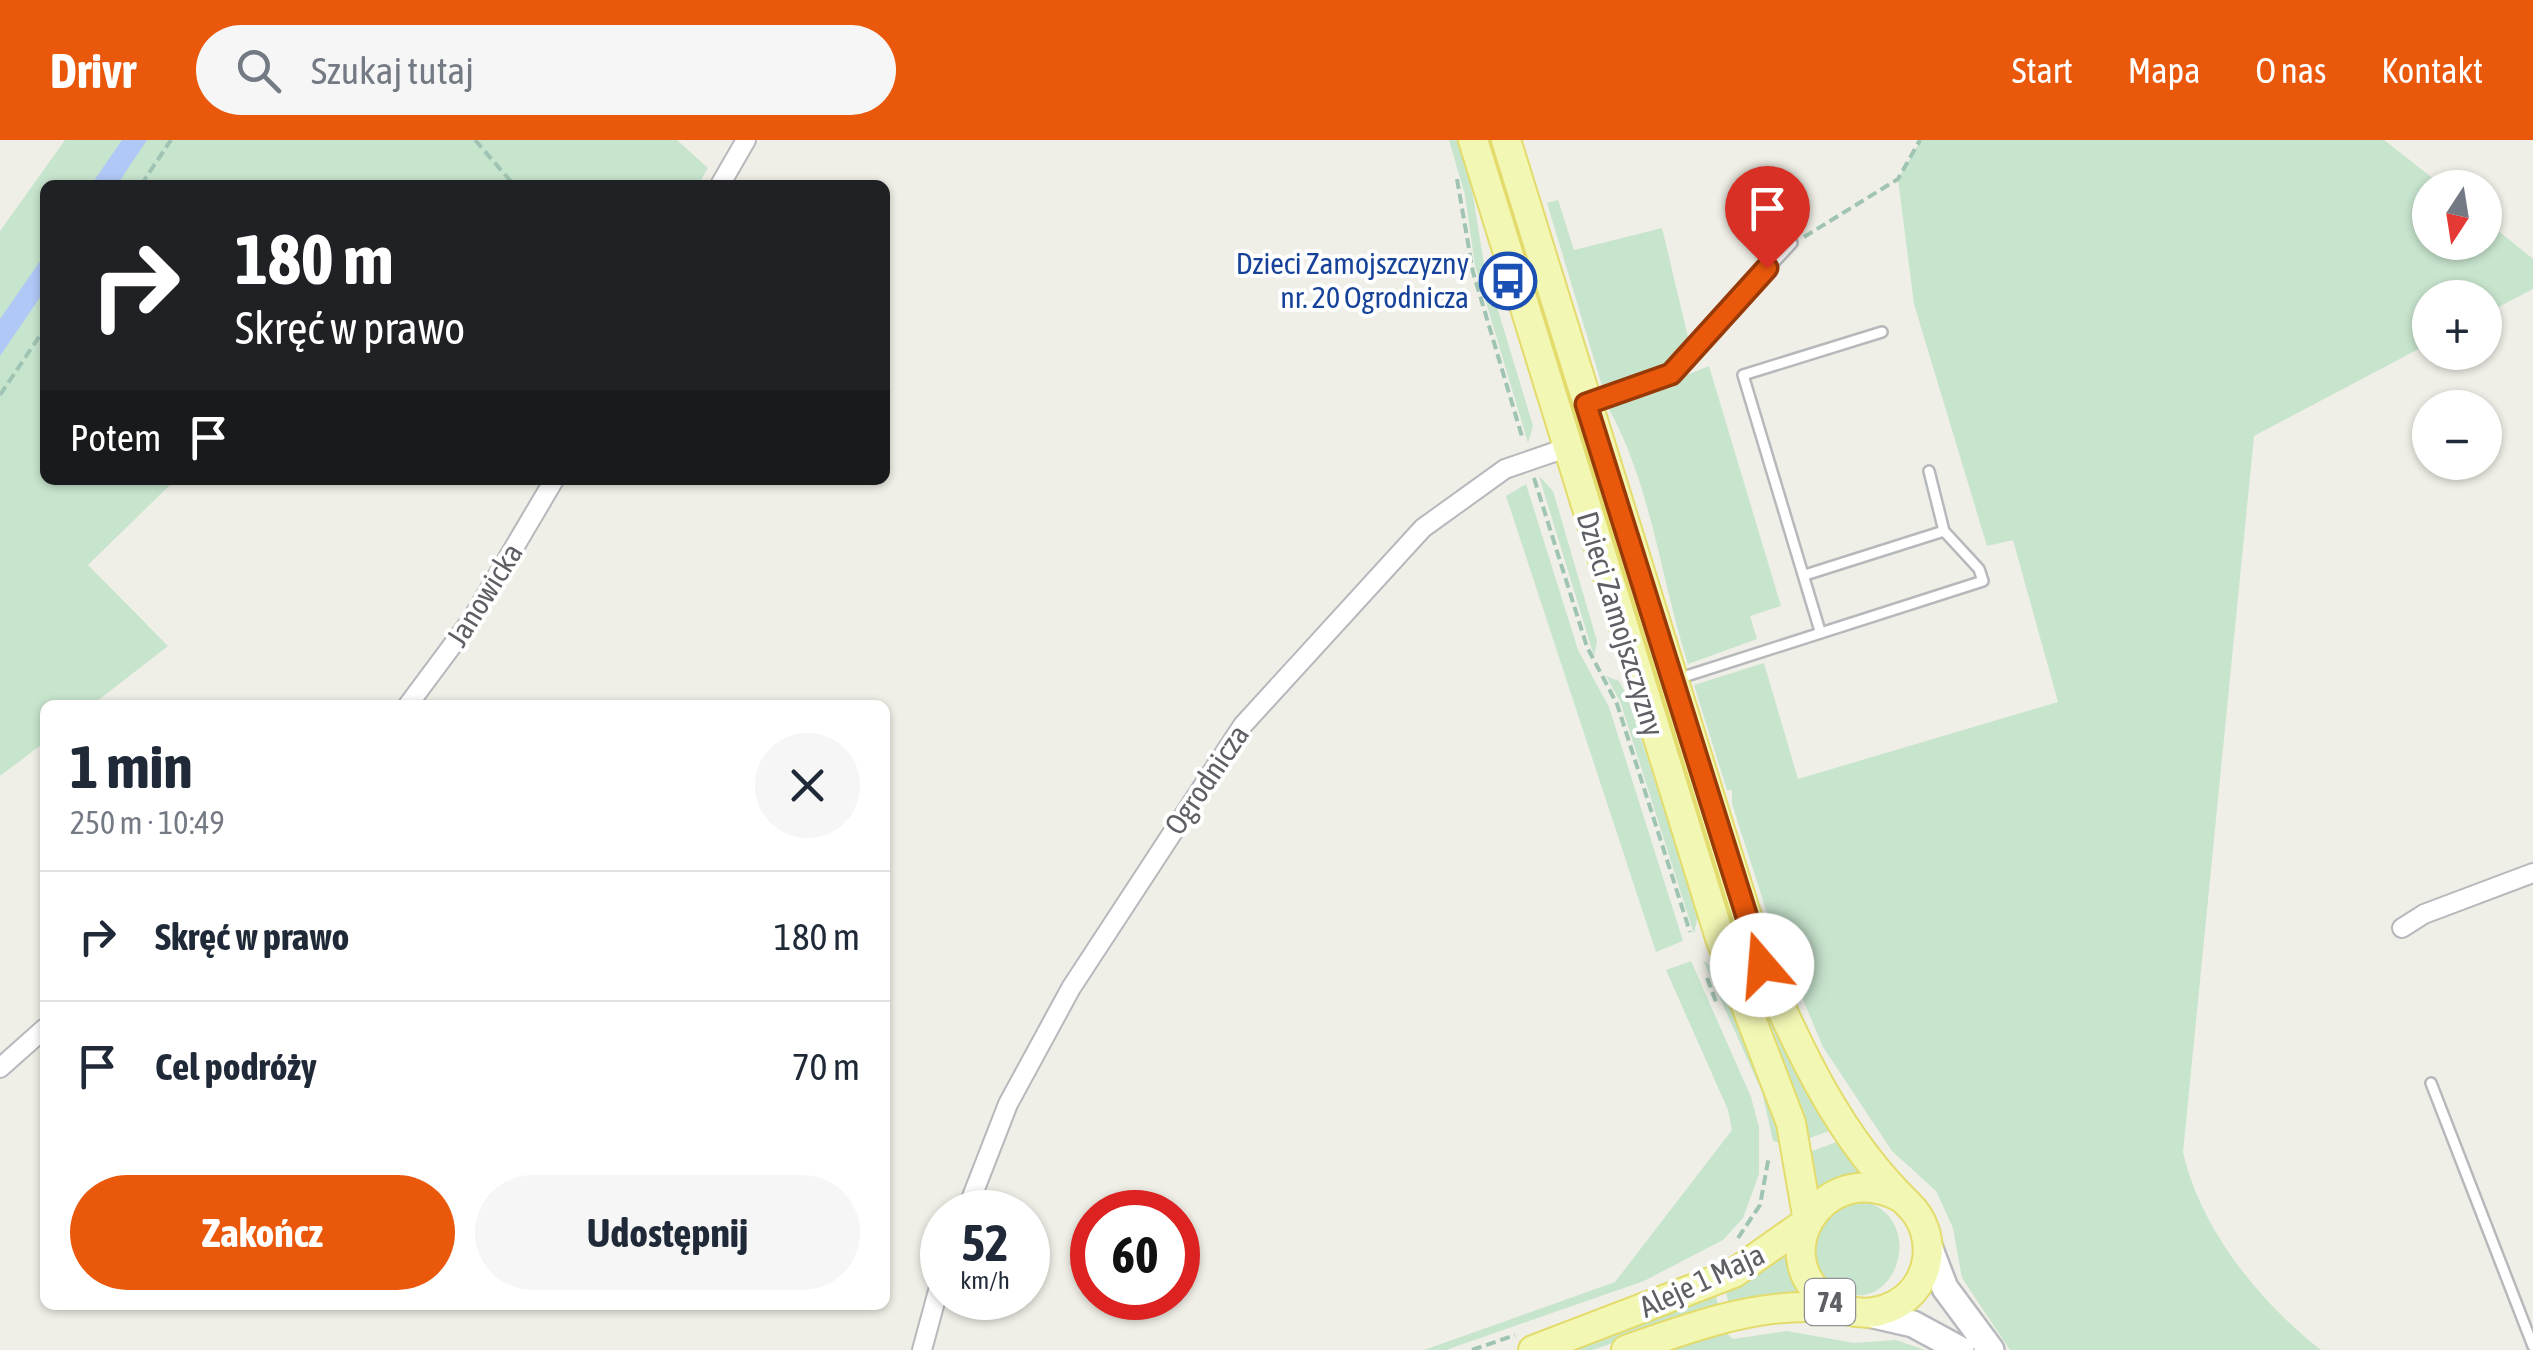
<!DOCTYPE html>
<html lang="pl">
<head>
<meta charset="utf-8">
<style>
	:root { --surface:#fff; --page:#f6f6f7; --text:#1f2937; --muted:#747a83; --line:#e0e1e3; --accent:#ea580c }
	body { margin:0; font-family:"Asap Condensed",sans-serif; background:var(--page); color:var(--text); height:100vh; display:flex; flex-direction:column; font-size:38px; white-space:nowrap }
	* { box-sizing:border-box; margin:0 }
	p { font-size:32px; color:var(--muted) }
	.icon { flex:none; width:55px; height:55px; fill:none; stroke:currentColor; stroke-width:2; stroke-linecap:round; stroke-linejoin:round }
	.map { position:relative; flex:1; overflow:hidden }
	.panel { position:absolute; left:40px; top:560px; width:850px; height:610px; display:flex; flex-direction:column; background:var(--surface); border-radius:15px; box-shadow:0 2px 8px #0004 }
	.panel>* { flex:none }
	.banner { position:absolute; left:40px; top:40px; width:850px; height:305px; border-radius:15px; box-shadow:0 2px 8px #0004; background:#202124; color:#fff; overflow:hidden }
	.needle { width:65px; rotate:192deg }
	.fabs { position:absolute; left:2412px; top:30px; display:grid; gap:20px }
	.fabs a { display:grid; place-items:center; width:90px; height:90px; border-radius:50%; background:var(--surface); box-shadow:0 2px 8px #0004; font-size:50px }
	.speed { position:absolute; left:920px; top:1050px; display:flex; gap:20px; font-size:50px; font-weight:700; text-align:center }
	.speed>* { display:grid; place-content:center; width:130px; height:130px; border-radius:50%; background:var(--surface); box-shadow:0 2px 8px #0004; line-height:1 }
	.speed small { font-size:25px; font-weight:400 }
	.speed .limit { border:15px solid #d22; background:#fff; color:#111 }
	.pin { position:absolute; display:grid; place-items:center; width:85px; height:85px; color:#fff; margin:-102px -42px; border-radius:50% 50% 50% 0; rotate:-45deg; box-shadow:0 0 10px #0007 }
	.pin .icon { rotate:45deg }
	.me { position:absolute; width:110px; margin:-55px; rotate:342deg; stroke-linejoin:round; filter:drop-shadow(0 0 8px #0008) }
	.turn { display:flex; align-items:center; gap:35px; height:210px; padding:0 30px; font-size:45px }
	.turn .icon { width:130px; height:130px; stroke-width:2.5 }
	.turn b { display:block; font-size:70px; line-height:85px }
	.then { display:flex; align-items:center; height:95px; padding:0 30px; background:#0003; gap:20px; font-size:38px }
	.round { display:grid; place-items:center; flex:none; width:105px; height:105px; border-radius:52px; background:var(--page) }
	.summary { display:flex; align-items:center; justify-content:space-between; height:170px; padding:0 30px }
	h1 { font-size:60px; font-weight:700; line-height:75px }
	.primary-button { display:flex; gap:20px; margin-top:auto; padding:20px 30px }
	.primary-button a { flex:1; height:115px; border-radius:60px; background:var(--accent); color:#fff; font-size:40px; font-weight:700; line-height:115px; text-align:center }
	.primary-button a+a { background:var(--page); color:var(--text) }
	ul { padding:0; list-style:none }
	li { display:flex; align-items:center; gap:30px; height:130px; padding:0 30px; border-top:2px solid var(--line) }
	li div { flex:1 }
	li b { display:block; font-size:38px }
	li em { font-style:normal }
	header { display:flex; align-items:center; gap:60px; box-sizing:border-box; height:140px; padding:0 50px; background:var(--accent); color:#fff }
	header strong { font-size:48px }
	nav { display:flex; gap:55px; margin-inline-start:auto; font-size:35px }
	.search { width:700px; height:90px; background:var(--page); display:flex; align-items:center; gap:25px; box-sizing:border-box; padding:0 35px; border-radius:55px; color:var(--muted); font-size:38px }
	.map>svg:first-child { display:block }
	.green { fill:#c7e4cd }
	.water { fill:#b0c8f6 }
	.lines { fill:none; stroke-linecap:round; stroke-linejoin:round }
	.lane-casing { stroke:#b7b8bc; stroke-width:14 }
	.street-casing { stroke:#b7b8bc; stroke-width:22 }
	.secondary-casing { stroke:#b8b9bf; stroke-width:30 }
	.primary-casing { stroke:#e3dc6c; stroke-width:32 }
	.path { stroke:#a0c4b3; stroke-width:4; stroke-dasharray:10 5; stroke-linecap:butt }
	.lane { stroke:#fff; stroke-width:9 }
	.street { stroke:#fff; stroke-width:18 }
	.secondary { stroke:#fff; stroke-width:25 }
	.primary { stroke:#f3f7b4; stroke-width:28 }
	.route-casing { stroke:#983908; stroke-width:25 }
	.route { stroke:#ea580c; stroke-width:18 }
	.labels { text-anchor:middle; stroke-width:8; stroke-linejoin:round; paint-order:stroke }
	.shield { fill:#fff; stroke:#8e9094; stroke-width:2.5 }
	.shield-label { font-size:28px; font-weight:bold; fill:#5e6066 }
	.transit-label { font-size:30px; fill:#164399; stroke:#fff; text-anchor:end }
	.street-label { font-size:30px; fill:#5e6066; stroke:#fff }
</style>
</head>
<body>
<header>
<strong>Drivr</strong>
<div class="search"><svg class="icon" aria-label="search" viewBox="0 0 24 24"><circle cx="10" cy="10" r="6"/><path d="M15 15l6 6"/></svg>Szukaj tutaj</div>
<nav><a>Start</a><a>Mapa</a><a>O nas</a><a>Kontakt</a></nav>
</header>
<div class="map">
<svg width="2533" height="1210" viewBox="0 0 2533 1210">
	<rect width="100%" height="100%" fill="#efefe7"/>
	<path class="green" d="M 65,0 L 677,0 L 708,28 L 698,45 L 45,45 L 45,340 L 175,340 L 88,425 L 168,506 L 92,565 L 45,565 L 45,602 L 0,636 L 0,91 Z
		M 1449,0 L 1458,0 L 1471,44 L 1484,124 L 1533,286 L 1528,303 L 1475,125 L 1465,55 Z
		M 1485,0 L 1493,0 L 1729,765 L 1780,897 L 1832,990 L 1807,999 L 1734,803 Z
		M 1921,0 L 2384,0 L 2444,47 L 2430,48 L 2430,102 L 2485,102 L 2485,80 L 2533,119 L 2533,149 L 2485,174 L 2485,158 L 2430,158 L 2430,203 L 2254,296 L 2183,1012 C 2200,1088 2260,1163 2321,1210 L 2010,1210 L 1962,1138 L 1953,1088 L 1936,1051 L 1892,1011 L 1823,907 L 1769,779 L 1732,664 L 1732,650 L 1727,650 L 1694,545 L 1764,523 L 1798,639 L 2058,562 L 2013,400 L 1987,406 L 1914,164 L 1898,39 Z
		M 1558,60 L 1574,110 L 1662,88 L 1689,201 L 1671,223 L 1603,249 L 1547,63 Z
		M 1709,226 L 1781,466 L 1750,476 L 1757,499 L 1688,524 C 1660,437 1652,347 1608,267 Z
		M 1539,336 L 1553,351 L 1597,501 L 1594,516 Z
		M 1526,344 L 1578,510 L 1609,567 L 1683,801 L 1656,812 L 1506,356 Z
		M 1606,536 L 1619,541 L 1628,558 L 1698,775 L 1694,794 L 1620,561 Z
		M 1703,820 L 1718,832 L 1775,978 L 1780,1003 L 1773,1001 L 1762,952 Z
		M 1691,821 L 1751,957 L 1759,987 L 1759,1034 L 1743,1078 L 1723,1100 L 1644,1141 L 1446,1210 L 1424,1210 L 1615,1142 L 1732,990 L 1728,970 L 1666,830 Z
		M 1839,1001 L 1862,1036 L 1817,1054 L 1810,1012 Z
		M 1868,1062 C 1937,1089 1880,1204 1818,1132 L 1812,1097 L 1839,1065 Z
		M 1789,1107 L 1803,1151 L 1729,1165 L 1725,1147 Z
		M 1715,1152 L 1719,1168 L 1592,1210 L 1569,1210 Z
		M 1787,1191 L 1854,1203 L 1896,1200 L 1925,1210 L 1666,1210 L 1725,1192 L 1733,1199 Z"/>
	<path class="water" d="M 122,0 L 147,0 L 117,45 L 91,45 Z
		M 45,114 L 45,150 L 0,216 L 0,179 Z"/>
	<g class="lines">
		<g class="lane-casing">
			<path id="lane" d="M 1594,262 L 1671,234 L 1792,103
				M 1805,435 L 1944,391
				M 1820,491 L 1743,235 L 1882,192
				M 1677,539 L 1983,441 L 1979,429 L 1944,391 L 1929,331
				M 2431,943 L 2533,1206"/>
		</g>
		<g class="street-casing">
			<path id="street" d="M 720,45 L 746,0
				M 408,565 L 472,479 L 554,340
				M 2402,788 L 2424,774 L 2533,733
				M 0,928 L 45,888
				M 966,1072 L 1008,964 L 1071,848 L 1243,585 L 1423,388 L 1505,329 L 1566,308
				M 922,1210 L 942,1136"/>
		</g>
		<g class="secondary-casing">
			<path id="secondary" d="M 1928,1104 L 1945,1148 L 1991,1210
				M 1865,1173 L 1913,1184 L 1961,1210"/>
		</g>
		<g class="primary-casing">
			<path id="primary" d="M 1473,0 L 1720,798 L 1791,983 L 1808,1081 L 1734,1133 L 1533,1210
				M 1506,0 L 1762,825 C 1799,910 1840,999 1908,1064 C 1939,1093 1933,1147 1893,1166 C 1875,1175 1853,1175 1835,1165 C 1760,1124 1820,1015 1900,1057
				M 1626,1210 C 1693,1186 1767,1159 1838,1169"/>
		</g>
		<path class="path" d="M 475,0 L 514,45
			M 1457,39 L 1473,132 L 1523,300
			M 141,45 L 171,0
			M 1804,97 L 1898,39 L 1920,0
			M 0,255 L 45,188
			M 1534,338 L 1587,507 L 1617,564 L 1690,792
			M 1707,838 L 1716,862
			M 1738,1098 L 1760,1065 L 1769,1016
			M 1472,1210 L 1515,1195"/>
		<use href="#lane" class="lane"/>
		<use href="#street" class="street"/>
		<use href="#secondary" class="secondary"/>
		<use href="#primary" class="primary"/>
	</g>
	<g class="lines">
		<g class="route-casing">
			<path id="route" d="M 1762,825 L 1586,264 L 1671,234 L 1767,128"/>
		</g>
		<use href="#route" class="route"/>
	</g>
	<defs>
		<g id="bus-ring" transform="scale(2.875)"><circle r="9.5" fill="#fff" stroke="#1a4fb4" stroke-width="1.5"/><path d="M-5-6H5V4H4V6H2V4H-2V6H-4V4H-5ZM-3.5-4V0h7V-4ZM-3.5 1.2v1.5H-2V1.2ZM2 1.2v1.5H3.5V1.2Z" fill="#1a4fb4"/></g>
	</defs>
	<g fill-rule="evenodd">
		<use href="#bus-ring" x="1508" y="141"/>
	</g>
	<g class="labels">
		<rect class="shield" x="1805" y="1139" width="50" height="46" rx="8"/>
		<g class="shield-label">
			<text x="1830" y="1172">74</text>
		</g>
		<g class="transit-label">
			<text x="1469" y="134">Dzieci Zamojszczyzny<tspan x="1469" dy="34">nr. 20 Ogrodnicza</tspan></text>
		</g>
		<g class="street-label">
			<text transform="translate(485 455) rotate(-58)" y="10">Janowicka</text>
			<text transform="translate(1620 484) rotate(73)" y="10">Dzieci Zamojszczyzny</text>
			<text transform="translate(1207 640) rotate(-56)" y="10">Ogrodnicza</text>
			<text transform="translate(1702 1141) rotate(-25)" y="10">Aleje 1 Maja</text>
		</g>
	</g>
</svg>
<div class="fabs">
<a><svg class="needle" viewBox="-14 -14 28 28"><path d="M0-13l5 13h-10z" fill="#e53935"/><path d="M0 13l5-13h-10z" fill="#747a83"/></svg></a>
<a>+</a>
<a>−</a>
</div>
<div class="speed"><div>52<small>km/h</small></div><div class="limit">60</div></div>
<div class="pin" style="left:1767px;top:128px;background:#d93025"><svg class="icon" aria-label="arrive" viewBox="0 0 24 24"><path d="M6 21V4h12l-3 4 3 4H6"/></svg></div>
<svg class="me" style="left:1762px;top:825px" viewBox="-20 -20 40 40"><circle r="19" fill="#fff"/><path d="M0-13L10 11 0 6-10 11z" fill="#ea580c"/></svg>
<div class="banner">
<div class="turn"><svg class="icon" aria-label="right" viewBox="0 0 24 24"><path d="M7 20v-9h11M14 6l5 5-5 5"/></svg><div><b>180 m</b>Skręć w prawo</div></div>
<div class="then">Potem<svg class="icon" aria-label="arrive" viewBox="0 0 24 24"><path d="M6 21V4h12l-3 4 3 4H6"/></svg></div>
</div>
<section class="panel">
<div class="summary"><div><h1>1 min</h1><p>250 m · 10:49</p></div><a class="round"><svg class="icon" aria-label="close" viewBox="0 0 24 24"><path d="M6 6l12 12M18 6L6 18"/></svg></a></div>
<ul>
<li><svg class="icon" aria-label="right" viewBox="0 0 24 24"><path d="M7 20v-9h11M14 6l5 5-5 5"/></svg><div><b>Skręć w prawo</b></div><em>180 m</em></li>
<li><svg class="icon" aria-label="arrive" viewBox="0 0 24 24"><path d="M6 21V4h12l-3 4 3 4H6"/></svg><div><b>Cel podróży</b></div><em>70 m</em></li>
</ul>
<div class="primary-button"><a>Zakończ</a><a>Udostępnij</a></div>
</section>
</div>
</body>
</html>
